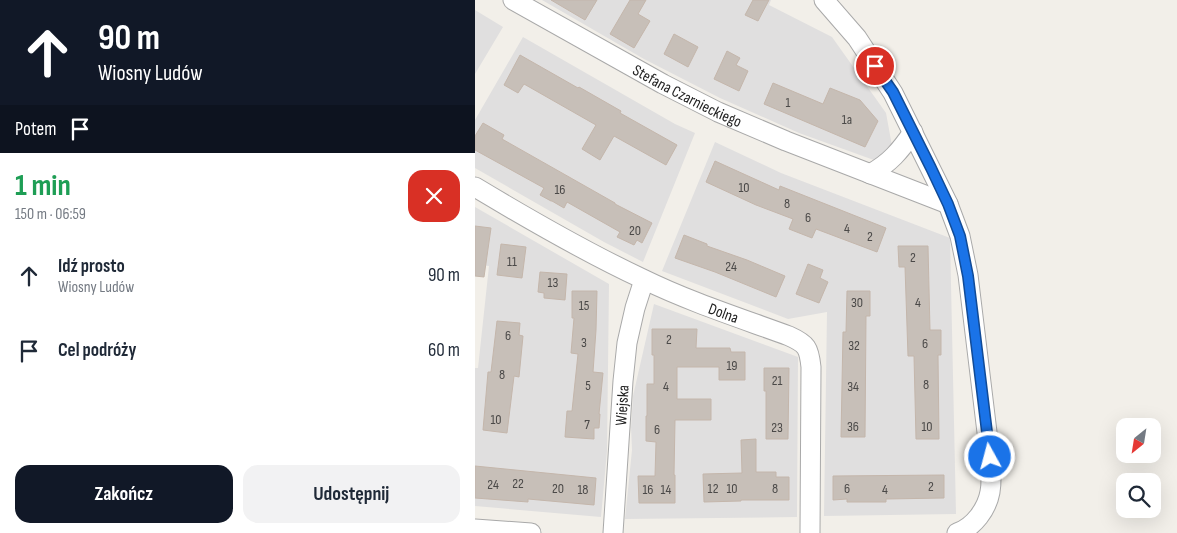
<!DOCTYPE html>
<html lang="pl">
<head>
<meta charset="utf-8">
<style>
	:root { --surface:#fff; --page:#f2f2f3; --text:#1f2937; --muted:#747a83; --accent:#111827 }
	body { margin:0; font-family:"Sofia Sans Condensed",sans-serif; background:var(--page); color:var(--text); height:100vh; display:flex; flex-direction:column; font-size:19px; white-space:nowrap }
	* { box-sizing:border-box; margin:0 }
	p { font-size:16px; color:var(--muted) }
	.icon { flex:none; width:28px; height:28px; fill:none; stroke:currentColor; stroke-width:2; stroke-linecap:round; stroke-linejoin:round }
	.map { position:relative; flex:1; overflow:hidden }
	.panel { display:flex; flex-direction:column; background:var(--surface); width:475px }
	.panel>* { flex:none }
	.top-card { background:#111827; color:#fff; overflow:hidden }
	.needle { width:32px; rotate:210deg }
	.controls { position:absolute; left:641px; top:418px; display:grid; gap:10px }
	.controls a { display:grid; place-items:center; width:45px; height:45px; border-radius:10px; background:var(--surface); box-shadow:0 5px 20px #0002; font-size:25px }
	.pin { position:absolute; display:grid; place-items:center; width:42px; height:42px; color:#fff; margin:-21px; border:2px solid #fff; border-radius:50%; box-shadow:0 1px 5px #0007 }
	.me { position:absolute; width:55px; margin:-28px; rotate:353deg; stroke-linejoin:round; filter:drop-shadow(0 0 4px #0008) }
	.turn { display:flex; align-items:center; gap:18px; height:105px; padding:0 15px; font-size:22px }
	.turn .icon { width:65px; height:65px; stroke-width:2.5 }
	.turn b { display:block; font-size:35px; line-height:42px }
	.then { display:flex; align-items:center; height:48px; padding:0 15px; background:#0003; gap:10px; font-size:19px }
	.round { display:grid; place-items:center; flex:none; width:52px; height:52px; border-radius:15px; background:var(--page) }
	.overview { display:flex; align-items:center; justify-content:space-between; height:85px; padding:0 15px }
	h1 { font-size:30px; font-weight:700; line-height:38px; color:#1e9e55 }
	.cta { display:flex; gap:10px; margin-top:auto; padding:10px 15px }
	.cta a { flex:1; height:58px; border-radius:15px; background:var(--accent); color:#fff; font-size:20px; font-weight:700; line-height:58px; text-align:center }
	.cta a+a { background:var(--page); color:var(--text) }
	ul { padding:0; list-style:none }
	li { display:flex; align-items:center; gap:15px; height:75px; padding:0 15px }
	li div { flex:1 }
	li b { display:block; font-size:19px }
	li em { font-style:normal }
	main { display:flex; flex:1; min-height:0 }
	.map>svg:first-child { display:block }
	.residential { fill:#e0dfdf }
	.building { fill:#c7bfb8; stroke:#c4b6ab }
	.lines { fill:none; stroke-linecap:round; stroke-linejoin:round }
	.minor-casing { stroke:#a9a9a9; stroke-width:21 }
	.minor { stroke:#fff; stroke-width:19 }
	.route-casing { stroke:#114b97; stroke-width:12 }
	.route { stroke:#1a73e8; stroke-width:9 }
	.labels { text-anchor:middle; stroke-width:4; stroke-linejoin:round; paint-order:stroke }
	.number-label { font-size:14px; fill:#4b4948 }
	.street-label { font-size:16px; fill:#222; stroke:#fff }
</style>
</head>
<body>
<main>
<section class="panel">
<div class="top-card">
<div class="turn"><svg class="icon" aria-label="ahead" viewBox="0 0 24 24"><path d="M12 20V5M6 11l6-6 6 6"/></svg><div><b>90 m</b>Wiosny Ludów</div></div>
<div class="then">Potem<svg class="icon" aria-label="arrive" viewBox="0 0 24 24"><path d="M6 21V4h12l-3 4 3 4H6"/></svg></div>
</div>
<div class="overview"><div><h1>1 min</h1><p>150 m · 06:59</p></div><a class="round" style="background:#d93025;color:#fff"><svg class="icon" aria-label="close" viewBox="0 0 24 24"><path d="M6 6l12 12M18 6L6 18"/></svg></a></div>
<ul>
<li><svg class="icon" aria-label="ahead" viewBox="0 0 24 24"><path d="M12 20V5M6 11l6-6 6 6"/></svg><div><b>Idź prosto</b><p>Wiosny Ludów</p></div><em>90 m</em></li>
<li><svg class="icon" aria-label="arrive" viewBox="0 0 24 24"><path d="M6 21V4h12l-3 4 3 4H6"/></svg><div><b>Cel podróży</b></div><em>60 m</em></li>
</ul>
<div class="cta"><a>Zakończ</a><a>Udostępnij</a></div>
</section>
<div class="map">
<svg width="702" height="533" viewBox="0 0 702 533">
	<rect width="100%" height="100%" fill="#f2efe9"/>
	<path class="residential" d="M 67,0 L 296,0 L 294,5 L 357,37 L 411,113 L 421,168 L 324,133 L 245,98 L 169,59 Z
		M 0,10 L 28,27 L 0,74 Z
		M 48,37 L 200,124 L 220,133 L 168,262 L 129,242 L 0,168 L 0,120 Z
		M 240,142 L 306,173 L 475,238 L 481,514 L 349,516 L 352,312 L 313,319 L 187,271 Z
		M 0,207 L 134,284 L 132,451 L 126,517 L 0,506 L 0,368 L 3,368 L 14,266 L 0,264 Z
		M 179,304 L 323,357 L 322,517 L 150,519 L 157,450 L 156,427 L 158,396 Z"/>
	<path class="building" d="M 76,0 L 122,0 L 110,20 Z
		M 155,0 L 171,0 L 163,14 L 175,21 L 159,48 L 135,34 Z
		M 278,0 L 294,0 L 283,21 L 270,15 Z
		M 199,34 L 223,47 L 213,67 L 189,54 Z
		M 252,51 L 265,58 L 261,65 L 273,71 L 264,91 L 239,79 Z
		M 45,55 L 103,88 L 104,87 L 146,111 L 145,113 L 202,145 L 191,165 L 139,136 L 125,160 L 107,149 L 121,125 L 49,84 L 43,93 L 29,85 Z
		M 298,83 L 348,104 L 355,88 L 385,100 L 403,121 L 390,147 L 289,104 Z
		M 8,123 L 29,135 L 27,139 L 140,203 L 140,204 L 177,223 L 167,243 L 162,240 L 159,245 L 142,237 L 145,232 L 92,202 L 89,208 L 77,201 L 76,201 L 65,195 L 69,188 L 0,150 L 0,136 Z
		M 240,161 L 304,190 L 305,186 L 411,228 L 402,252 L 341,229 L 337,238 L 314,229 L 318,219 L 281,205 L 231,182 Z
		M 0,226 L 16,228 L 9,277 L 0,276 Z
		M 209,235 L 232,244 L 232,246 L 272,260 L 310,276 L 301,297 L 240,272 L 200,258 Z
		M 26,244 L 51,247 L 47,278 L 22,275 Z
		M 423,246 L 453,246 L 455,330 L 466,330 L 466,355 L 463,355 L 464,439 L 441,439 L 439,356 L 433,356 L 430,267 L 424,267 Z
		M 333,264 L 348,270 L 345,278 L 353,282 L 344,303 L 321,294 Z
		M 65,272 L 92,274 L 90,300 L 69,298 L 69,293 L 63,292 Z
		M 97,291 L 122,291 L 121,330 L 118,372 L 128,373 L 124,414 L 125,414 L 124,428 L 119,428 L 119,439 L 90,437 L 92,411 L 97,411 L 103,354 L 96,353 L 99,318 L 97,318 Z
		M 372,291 L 395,291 L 395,316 L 391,316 L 390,437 L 366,437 L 368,332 L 371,332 Z
		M 22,321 L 45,323 L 44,335 L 48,336 L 44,377 L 39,376 L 32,433 L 8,430 L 13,372 L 16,372 Z
		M 177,329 L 222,329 L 221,348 L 255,348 L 256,352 L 270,352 L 270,380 L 244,380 L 244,367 L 202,367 L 202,399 L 236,399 L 236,420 L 200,420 L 199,475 L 200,475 L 200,503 L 164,503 L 163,476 L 180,476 L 181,442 L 171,441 L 171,416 L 172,416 L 172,384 L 179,384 L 179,355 L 177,355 Z
		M 289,368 L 314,368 L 313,439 L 291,439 L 291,391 L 289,391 Z
		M 281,439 L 281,472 L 301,472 L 301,477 L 314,477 L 314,500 L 266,500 L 266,501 L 229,502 L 228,474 L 267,473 L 266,440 Z
		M 0,466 L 121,478 L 119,505 L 53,499 L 53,502 L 0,498 Z
		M 469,475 L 469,498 L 411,499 L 411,502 L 372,502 L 372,499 L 358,500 L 358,476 Z"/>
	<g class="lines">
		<g class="minor-casing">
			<g id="minor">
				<path id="s1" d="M 38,0 L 188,84 L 243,112 L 311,141 L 473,204"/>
				<path d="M 349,0 L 382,38 L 418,93 L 473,204 L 485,236 L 493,275 L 515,457 C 516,468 517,481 515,492 C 512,509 499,527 482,533"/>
				<path d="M 395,174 C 415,163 425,151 438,132"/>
				<path id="s2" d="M 0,187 C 55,220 110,252 168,279 C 215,302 265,318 314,336 C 332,344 334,348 336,367 L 335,533"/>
				<path d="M 0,529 L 56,533"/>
				<path id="s3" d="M 138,533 L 148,381 L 152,343 L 160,308 L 169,280"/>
			</g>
		</g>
		<use href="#minor" class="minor"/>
	</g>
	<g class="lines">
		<g class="route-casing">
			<path id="route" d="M 400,66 L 418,92 L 456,168 L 473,204 L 485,236 L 493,276 L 515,457"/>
		</g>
		<use href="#route" class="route"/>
	</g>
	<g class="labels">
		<g class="number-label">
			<text x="313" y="107">1</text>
			<text x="372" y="124">1a</text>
			<text x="269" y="192">10</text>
			<text x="85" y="194">16</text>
			<text x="312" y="208">8</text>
			<text x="333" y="222">6</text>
			<text x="372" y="233">4</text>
			<text x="160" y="235">20</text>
			<text x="395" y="241">2</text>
			<text x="438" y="262">2</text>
			<text x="37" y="266">11</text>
			<text x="256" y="271">24</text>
			<text x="78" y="287">13</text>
			<text x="382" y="307">30</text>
			<text x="443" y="307">4</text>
			<text x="109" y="310">15</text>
			<text x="33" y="340">6</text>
			<text x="194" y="344">2</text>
			<text x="109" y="347">3</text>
			<text x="450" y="348">6</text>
			<text x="379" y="350">32</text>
			<text x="257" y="370">19</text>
			<text x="27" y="379">8</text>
			<text x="302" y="385">21</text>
			<text x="451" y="389">8</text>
			<text x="113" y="390">5</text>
			<text x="191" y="391">4</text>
			<text x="378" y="391">34</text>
			<text x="21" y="424">10</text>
			<text x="112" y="429">7</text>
			<text x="378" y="431">36</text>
			<text x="452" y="431">10</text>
			<text x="302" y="432">23</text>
			<text x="182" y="434">6</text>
			<text x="43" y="488">22</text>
			<text x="18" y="489">24</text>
			<text x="456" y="491">2</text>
			<text x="83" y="493">20</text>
			<text x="238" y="493">12</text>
			<text x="257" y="493">10</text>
			<text x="300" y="493">8</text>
			<text x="372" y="493">6</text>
			<text x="108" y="494">18</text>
			<text x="173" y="494">16</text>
			<text x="191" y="494">14</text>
			<text x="410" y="494">4</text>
		</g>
		<g class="street-label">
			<text dy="6" stroke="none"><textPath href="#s1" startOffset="199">Stefana Czarnieckiego</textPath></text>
			<text dy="6" stroke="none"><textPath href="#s2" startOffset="279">Dolna</textPath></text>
			<text dy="6" stroke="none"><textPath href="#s3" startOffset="128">Wiejska</textPath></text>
		</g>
	</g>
</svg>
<div class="controls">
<a><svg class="needle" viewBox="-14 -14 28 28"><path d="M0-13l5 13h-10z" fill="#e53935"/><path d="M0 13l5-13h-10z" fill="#747a83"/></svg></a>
<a><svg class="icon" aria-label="search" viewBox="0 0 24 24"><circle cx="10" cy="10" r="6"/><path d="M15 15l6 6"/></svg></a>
</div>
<div class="pin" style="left:400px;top:66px;background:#d93025"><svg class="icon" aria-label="arrive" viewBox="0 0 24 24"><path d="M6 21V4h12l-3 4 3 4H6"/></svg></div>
<svg class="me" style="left:515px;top:457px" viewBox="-20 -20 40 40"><circle r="17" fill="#1a73e8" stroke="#fff" stroke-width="3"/><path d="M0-11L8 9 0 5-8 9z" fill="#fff"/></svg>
</div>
</main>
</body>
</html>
